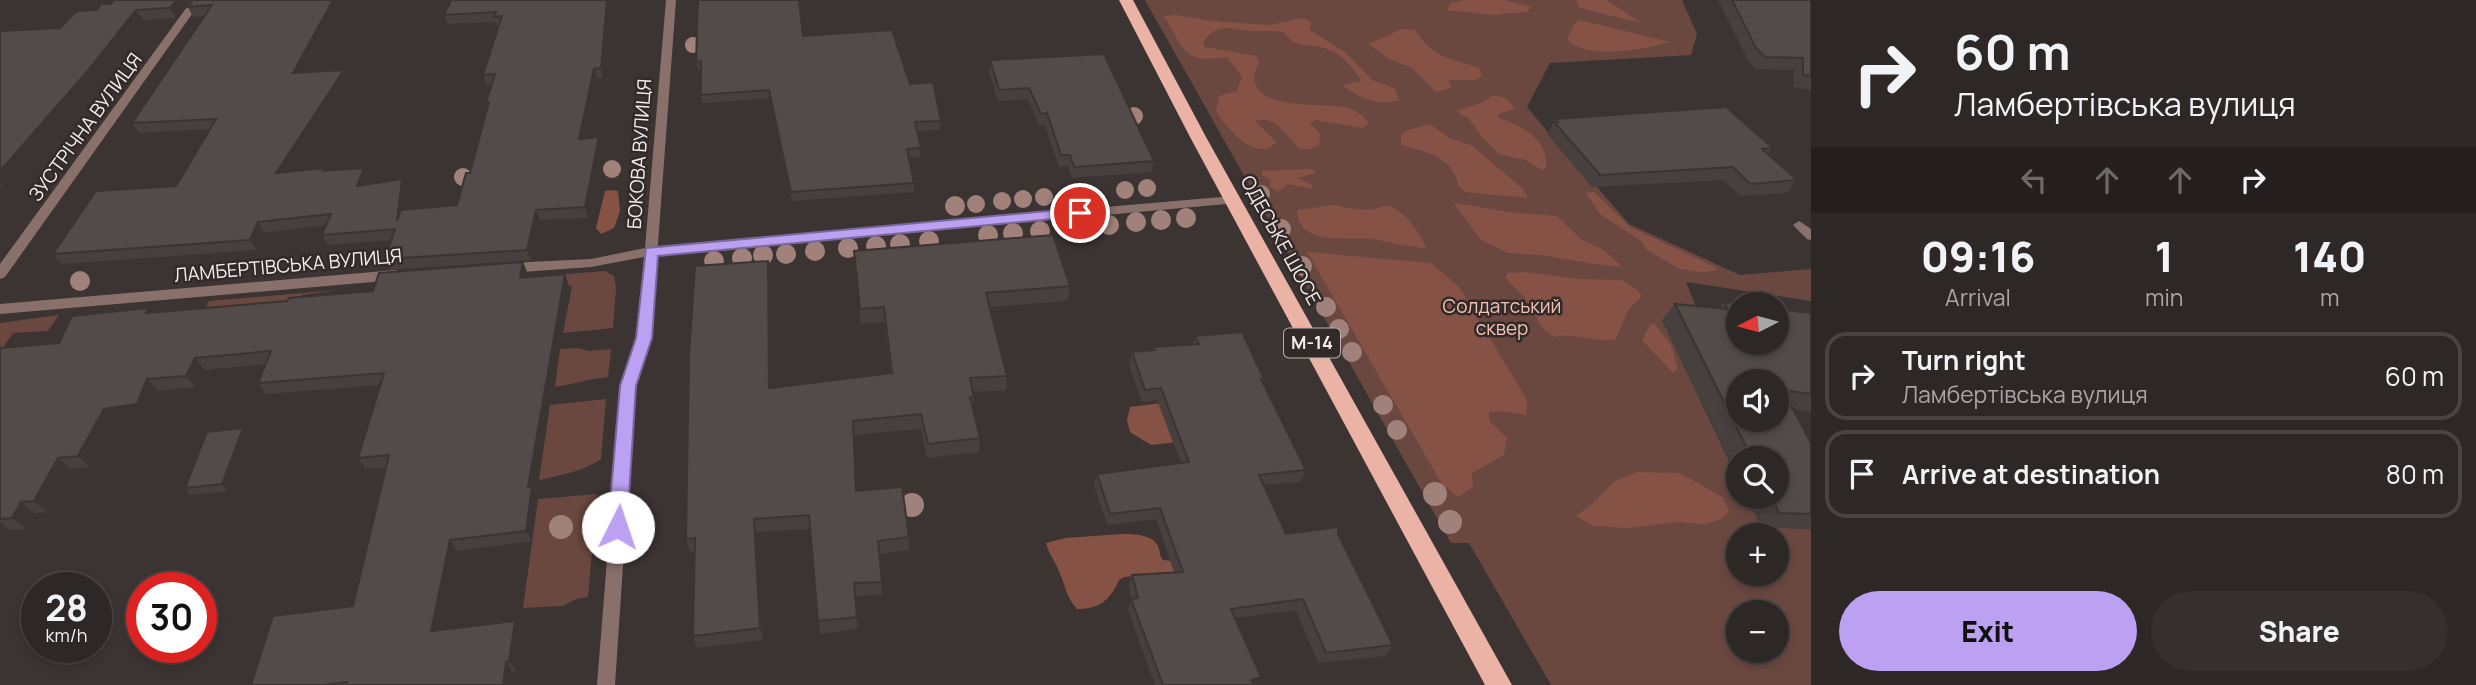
<!DOCTYPE html>
<html lang="en">
<head>
<meta charset="utf-8">
<style>
	:root { --surface:#2d2726; --page:#352f2e; --text:#f1f3f6; --muted:#a7a5a7; --line:#484443; --accent:#bca0f2 }
	body { margin:0; font-family:Manrope,sans-serif; background:var(--page); color:var(--text); height:100vh; display:flex; flex-direction:column; font-size:26px; white-space:nowrap }
	* { box-sizing:border-box; margin:0 }
	p { font-size:23px; color:var(--muted) }
	.icon { flex:none; width:38px; height:38px; fill:none; stroke:currentColor; stroke-width:2; stroke-linecap:round; stroke-linejoin:round }
	.map { position:relative; flex:1; overflow:hidden }
	.panel { display:flex; flex-direction:column; background:var(--surface); width:665px }
	.panel>* { flex:none }
	.banner { background:#2d2726; color:var(--text); overflow:hidden }
	.needle { width:46px; rotate:264deg }
	.buttons { position:absolute; left:1726px; top:292px; display:grid; gap:14px }
	.buttons a { display:grid; place-items:center; width:63px; height:63px; border-radius:50%; background:var(--surface); box-shadow:0 4px 10px #0003,0 0 0 2px var(--line); font-size:35px }
	.speed { position:absolute; left:21px; top:572px; display:flex; gap:14px; font-size:35px; font-weight:700; text-align:center }
	.speed>* { display:grid; place-content:center; width:91px; height:91px; border-radius:50%; background:var(--surface); box-shadow:0 4px 10px #0003,0 0 0 2px var(--line); line-height:1 }
	.speed small { font-size:18px; font-weight:400 }
	.speed .limit { border:10px solid #d22; background:#fff; color:#111 }
	.pin { position:absolute; display:grid; place-items:center; width:60px; height:60px; color:#fff; margin:-30px; border:4px solid #fff; border-radius:50%; box-shadow:0 2px 7px #0007 }
	.me { position:absolute; width:77px; margin:-38px; rotate:4deg; stroke-linejoin:round; filter:drop-shadow(0 0 5px #0008) }
	.turn { display:flex; align-items:center; gap:24px; height:147px; padding:0 28px; font-size:32px }
	.turn .icon { width:91px; height:91px; stroke-width:2.5 }
	.turn b { display:block; font-size:49px; line-height:60px }
	.lanes { display:flex; align-items:center; height:66px; padding:0 28px; background:#0003; justify-content:center; gap:35px; direction:ltr }
	.lanes .off { opacity:.35 }
	.eta { display:flex; justify-content:space-evenly; align-items:center; height:119px; text-align:center }
	.eta b { font-size:42px; font-weight:800; line-height:49px }
	.cta { display:flex; gap:14px; margin-top:auto; padding:14px 28px }
	.cta a { flex:1; height:80px; border-radius:42px; background:var(--accent); color:#111; font-size:28px; font-weight:800; line-height:80px; text-align:center }
	.cta a+a { background:var(--page); color:var(--text) }
	ul { padding:0; list-style:none }
	li { display:flex; align-items:center; gap:21px; height:88px; margin:0 14px 10px; padding:0 14px; border:4px solid var(--line); border-radius:21px }
	li div { flex:1 }
	li b { display:block; font-size:26px }
	li em { font-style:normal }
	main { display:flex; flex:1; min-height:0 }
	.map>svg:first-child { display:block }
	.green { fill:#6a4840; fill-rule:evenodd }
	.forest { fill:#865246 }
	.lines { fill:none; stroke-linecap:round; stroke-linejoin:round }
	.service { fill:#89706a; fill-rule:evenodd }
	.minor { fill:#89706a; fill-rule:evenodd }
	.trunk { fill:#eab3a6; fill-rule:evenodd }
	.tree { fill:#a1827a }
	.wall { fill:#47403f }
	.shaded-wall { fill:#3a3433 }
	.building { fill:#534b49; stroke:#3a3433; stroke-width:2; fill-rule:evenodd }
	.route { fill:#bca0f2; stroke:#7a689d; stroke-width:2 }
	.labels { text-anchor:middle; stroke-width:5; stroke-linejoin:round; paint-order:stroke }
	.shield { fill:#322a29; stroke:#b8b2b2; stroke-width:2 }
	.shield-label { font-size:18px; font-weight:bold; fill:#f2edec }
	.street-label { font-size:19px; fill:#f2edec; stroke:#322a29 }
	.park-label { font-size:19px; fill:#f4c1b4; stroke:#322a29 }
</style>
</head>
<body>
<main>
<div class="map">
<svg width="1811" height="685" viewBox="0 0 1811 685">
	<rect width="100%" height="100%" fill="#3c3433"/>
	<path class="green" d="M 1145,0 L 1682,0 L 1697,34 L 1691,55 L 1550,63 L 1527,107 L 1592,186 L 1597,187 L 1629,224 L 1740,275 L 1811,269 L 1811,301 L 1686,282 L 1703,324 L 1662,320 L 1738,480 L 1738,497 L 1746,497 L 1762,527 L 1811,529 L 1811,685 L 1551,685 L 1469,543 L 1451,543 ZM 1738,536 L 1776,536 L 1776,574 L 1738,574 ZM 1738,612 L 1776,612 L 1776,651 L 1738,651 Z
		M 605,271 L 614,276 L 616,288 L 613,328 L 563,333 L 572,286 L 526,289 L 528,277 Z
		M 338,290 L 302,295 L 297,309 L 201,317 L 209,301 Z
		M 59,315 L 48,331 L 13,333 L 0,352 L 0,323 Z
		M 578,348 L 589,351 L 611,349 L 608,377 C 589,379 574,384 555,387 L 560,349 Z
		M 606,399 L 601,459 C 582,472 561,475 539,480 L 550,405 Z
		M 597,494 L 588,597 L 576,599 L 563,606 L 523,608 L 538,499 Z"/>
	<path class="forest" d="M 1465,0 L 1504,0 L 1531,7 L 1527,12 L 1494,15 L 1447,10 L 1451,3 Z
		M 1576,0 L 1607,0 L 1641,23 L 1580,8 Z
		M 1177,15 L 1212,21 L 1270,25 L 1302,18 L 1311,22 L 1310,30 L 1345,52 L 1372,80 L 1395,88 L 1399,100 C 1376,106 1361,99 1342,85 L 1361,81 C 1353,66 1341,53 1324,48 C 1307,43 1294,49 1284,32 C 1272,30 1261,32 1249,31 C 1230,29 1217,22 1203,42 L 1205,47 L 1256,56 L 1259,62 C 1257,67 1254,72 1254,77 C 1254,112 1329,102 1347,108 C 1357,111 1363,115 1369,123 L 1362,128 L 1315,120 L 1310,123 L 1320,134 L 1319,145 L 1310,149 L 1300,149 C 1286,137 1275,113 1255,121 L 1276,142 C 1257,164 1226,128 1216,111 L 1219,96 L 1237,91 L 1242,77 L 1227,57 C 1181,64 1185,49 1164,16 Z
		M 1580,20 L 1670,42 C 1647,49 1584,61 1567,39 L 1575,23 Z
		M 1402,29 L 1415,30 C 1434,60 1450,57 1479,68 L 1482,76 L 1476,80 L 1449,80 L 1451,88 L 1436,92 L 1412,68 L 1387,58 L 1369,44 Z
		M 1492,95 L 1506,98 L 1515,109 L 1500,113 L 1497,117 C 1521,126 1549,138 1546,168 L 1542,170 L 1526,160 L 1499,154 L 1483,138 L 1469,119 L 1456,111 L 1484,102 Z
		M 1430,124 L 1449,138 L 1471,145 L 1522,188 L 1528,198 L 1465,192 L 1458,185 C 1455,158 1424,151 1401,145 L 1401,135 L 1408,130 Z
		M 1313,169 L 1316,173 L 1297,178 L 1312,185 L 1313,189 L 1288,184 L 1278,192 L 1269,186 L 1271,180 L 1262,175 L 1262,171 Z
		M 611,190 L 618,191 L 620,211 L 614,228 L 601,234 L 596,228 L 605,191 Z
		M 1594,192 L 1630,227 L 1717,268 L 1715,271 L 1698,272 L 1680,269 L 1647,250 L 1641,241 L 1600,214 L 1586,193 Z
		M 1454,203 L 1517,213 L 1557,216 L 1581,239 L 1604,250 L 1622,267 L 1593,264 L 1542,255 L 1508,253 L 1481,240 Z
		M 1335,205 C 1348,208 1361,211 1374,209 C 1378,209 1381,206 1385,206 C 1401,205 1422,235 1426,248 C 1408,247 1391,242 1372,239 C 1348,236 1298,247 1297,210 Z
		M 1307,252 L 1431,263 L 1459,287 L 1527,400 L 1526,415 L 1499,411 L 1489,412 L 1489,421 L 1507,438 L 1504,455 L 1472,473 L 1473,487 L 1458,497 L 1442,484 Z
		M 1525,272 L 1577,279 L 1622,280 L 1637,290 L 1642,296 L 1628,310 L 1616,339 C 1594,343 1575,332 1554,337 L 1544,330 L 1525,298 L 1505,277 L 1508,273 Z
		M 1654,323 L 1671,345 L 1678,369 L 1673,373 L 1642,340 L 1650,325 Z
		M 1210,397 L 1186,441 L 1151,445 L 1130,432 L 1127,420 L 1130,407 Z
		M 1637,472 L 1680,473 L 1722,497 L 1729,511 L 1722,519 L 1705,524 L 1678,522 L 1626,528 L 1594,526 L 1576,516 L 1592,504 L 1613,482 Z
		M 1122,534 C 1134,534 1155,534 1159,549 C 1160,553 1160,557 1163,560 L 1173,561 L 1183,571 L 1124,577 L 1119,580 C 1110,600 1100,609 1077,609 C 1066,597 1066,587 1060,574 C 1056,562 1049,555 1046,543 L 1065,538 Z"/>
	<g class="lines">
		<path class="service" d="M 1233,196 L 1237,197 L 1239,200 L 1237,203 L 1094,216 L 1088,212 L 1094,208 Z
			M 1080,209 L 1084,210 L 1086,213 L 1084,216 L 651,255 L 645,251 L 651,247 Z
			M 1799,221 L 1811,229 L 1811,240 L 1807,239 L 1793,225 Z"/>
		<path class="minor" d="M 192,0 L 202,0 L 5,277 L 0,279 L 0,264 Z
			M 666,0 L 676,0 L 651,338 L 635,386 L 615,685 L 597,685 L 621,386 L 637,338 L 644,257 L 591,267 L 507,273 L 500,268 L 507,263 L 591,259 L 645,248 Z
			M 396,270 L 403,275 L 396,280 L 0,314 L 0,304 Z"/>
		<path class="trunk" d="M 1119,0 L 1133,0 L 1206,137 L 1512,685 L 1485,685 L 1190,137 Z"/>
	</g>
	<g class="tree">
		<circle cx="693" cy="45" r="8"/>
		<circle cx="1134" cy="116" r="9"/>
		<circle cx="612" cy="169" r="9"/>
		<circle cx="463" cy="177" r="9"/>
		<circle cx="1147" cy="188" r="9"/>
		<circle cx="1125" cy="190" r="9"/>
		<circle cx="1261" cy="194" r="9"/>
		<circle cx="1078" cy="195" r="9"/>
		<circle cx="1044" cy="197" r="9"/>
		<circle cx="1023" cy="199" r="9"/>
		<circle cx="1002" cy="201" r="9"/>
		<circle cx="976" cy="204" r="9"/>
		<circle cx="955" cy="206" r="10"/>
		<circle cx="1186" cy="218" r="10"/>
		<circle cx="1161" cy="220" r="10"/>
		<circle cx="1136" cy="222" r="10"/>
		<circle cx="1109" cy="225" r="10"/>
		<circle cx="1085" cy="226" r="10"/>
		<circle cx="1281" cy="229" r="10"/>
		<circle cx="1040" cy="231" r="10"/>
		<circle cx="1013" cy="233" r="10"/>
		<circle cx="988" cy="235" r="10"/>
		<circle cx="929" cy="241" r="10"/>
		<circle cx="900" cy="244" r="10"/>
		<circle cx="876" cy="246" r="10"/>
		<circle cx="848" cy="248" r="10"/>
		<circle cx="815" cy="251" r="10"/>
		<circle cx="786" cy="254" r="10"/>
		<circle cx="763" cy="255" r="10"/>
		<circle cx="742" cy="258" r="10"/>
		<circle cx="714" cy="261" r="10"/>
		<circle cx="1302" cy="266" r="10"/>
		<circle cx="80" cy="281" r="10"/>
		<circle cx="1326" cy="307" r="10"/>
		<circle cx="1339" cy="329" r="10"/>
		<circle cx="1352" cy="352" r="10"/>
		<circle cx="1383" cy="405" r="10"/>
		<circle cx="1397" cy="430" r="10"/>
		<circle cx="1435" cy="494" r="12"/>
		<circle cx="912" cy="505" r="12"/>
		<circle cx="1450" cy="522" r="12"/>
		<circle cx="561" cy="527" r="12"/>
	</g>
	<path class="wall" d="M 114,0 L 189,0 L 176,18 L 143,20 L 92,84 L 3,187 L 0,187 L 0,31 L 60,28 L 111,4 Z
		M 343,0 L 304,72 L 349,80 L 289,172 L 324,168 L 326,171 L 364,168 L 369,178 L 367,185 L 407,189 L 405,210 L 457,205 L 470,173 L 488,107 L 486,102 L 492,85 L 487,85 L 483,75 L 499,26 L 497,26 L 496,22 L 448,24 L 444,15 L 451,0 L 610,0 L 603,78 L 597,79 L 585,138 L 599,137 L 602,147 L 588,218 L 540,220 L 531,260 L 390,270 L 385,259 L 391,240 L 328,245 L 322,235 L 326,225 L 264,233 L 257,250 L 62,264 L 53,254 L 176,186 L 210,129 L 139,133 L 132,123 L 205,16 L 193,17 L 188,7 Z
		M 1718,0 L 1811,0 L 1811,90 L 1793,87 L 1794,70 L 1756,69 L 1748,60 Z
		M 803,36 L 910,84 L 941,121 L 940,130 L 917,131 L 921,148 L 920,157 L 909,158 L 914,183 L 914,192 L 792,201 L 770,98 L 702,103 L 701,95 L 701,70 L 698,71 L 696,62 Z
		M 990,60 L 1154,161 L 1151,172 L 1072,178 L 1068,166 L 1059,167 L 1045,125 L 1039,125 L 1028,99 L 998,101 L 989,71 Z
		M 1555,119 L 1773,148 L 1768,154 L 1797,180 L 1787,193 L 1741,196 L 1723,180 L 1592,187 L 1547,134 Z
		M 854,251 L 1070,286 L 1067,301 L 990,307 L 1007,376 L 1006,390 L 973,392 L 974,397 L 973,409 L 980,438 L 979,452 L 927,458 L 921,429 L 854,435 L 856,491 L 909,537 L 909,550 L 879,554 L 882,595 L 855,596 L 858,629 L 820,634 L 810,529 L 756,532 L 763,640 L 697,648 L 693,636 L 695,552 L 690,552 L 686,539 L 768,261 L 770,276 L 771,388 L 891,373 L 884,322 L 861,324 Z
		M 528,274 L 527,277 L 569,286 L 535,493 L 537,498 L 532,541 L 457,551 L 441,630 L 515,621 L 521,631 L 516,671 L 512,671 L 511,685 L 251,685 L 353,606 L 386,467 L 366,469 L 358,458 L 380,385 L 266,394 L 258,383 L 266,364 L 204,370 L 195,387 L 158,391 L 148,416 L 115,420 L 90,467 L 71,469 L 47,512 L 34,513 L 26,529 L 10,530 L 0,546 L 0,348 L 59,343 L 152,312 L 287,301 Z
		M 1724,302 L 1811,313 L 1811,412 L 1793,409 L 1811,443 L 1811,529 L 1762,527 L 1747,497 L 1776,497 L 1776,458 L 1738,458 L 1738,478 L 1662,320 L 1675,304 L 1719,309 Z
		M 1195,336 L 1264,379 L 1263,383 L 1306,470 L 1300,482 L 1264,485 L 1286,534 L 1338,534 L 1393,645 L 1385,656 L 1318,663 L 1296,610 L 1235,618 L 1261,677 L 1256,685 L 1155,685 L 1128,610 L 1131,599 L 1129,586 L 1132,575 L 1174,572 L 1156,519 L 1107,525 L 1094,485 L 1097,474 L 1181,463 L 1157,400 L 1142,402 L 1129,365 L 1132,352 L 1152,351 L 1153,347 L 1193,344 Z
		M 243,428 L 249,434 L 228,491 L 191,495 L 185,488 Z"/>
	<path class="shaded-wall" d="M 3,0 L 15,0 L 0,14 L 0,2 Z
		M 176,0 L 189,0 L 176,18 L 170,8 Z
		M 333,0 L 343,0 L 299,83 L 293,73 Z
		M 607,0 L 610,0 L 603,78 L 601,68 Z
		M 136,10 L 143,20 L 92,84 L 3,187 L 0,184 L 0,171 Z
		M 594,69 L 597,79 L 582,149 L 579,139 Z
		M 344,70 L 349,80 L 282,183 L 276,173 Z
		M 599,137 L 602,147 L 588,218 L 585,207 Z
		M 364,168 L 369,178 L 363,196 L 357,186 Z
		M 402,179 L 407,189 L 402,231 L 397,221 Z
		M 536,210 L 540,220 L 531,260 L 527,250 Z
		M 258,222 L 264,233 L 257,250 L 250,240 Z
		M 768,261 L 770,276 L 771,402 L 769,388 Z
		M 523,262 L 528,274 L 525,290 L 520,278 Z
		M 565,274 L 569,286 L 535,493 L 537,498 L 532,541 L 526,531 L 528,487 Z
		M 195,358 L 204,370 L 195,387 L 186,376 Z
		M 147,379 L 158,391 L 148,416 L 115,420 L 90,467 L 78,456 L 104,409 Z
		M 243,428 L 249,434 L 228,491 L 222,484 Z
		M 58,458 L 71,469 L 47,512 L 34,501 Z
		M 21,502 L 34,513 L 26,529 L 12,518 Z
		M 754,519 L 756,532 L 763,640 L 760,628 Z
		M 0,522 L 10,530 L 0,546 Z
		M 450,540 L 457,551 L 439,641 L 431,631 Z
		M 515,621 L 521,631 L 516,671 L 509,661 Z
		M 506,662 L 512,671 L 511,685 L 503,685 Z
		M 1261,677 L 1256,685 L 1248,685 L 1251,680 Z"/>
	<path class="building" d="M 114,0 L 176,0 L 170,8 L 136,10 L 85,74 L 0,171 L 0,31 L 60,28 L 77,11 L 97,10 L 101,4 L 111,4 Z
		M 193,0 L 333,0 L 293,73 L 344,70 L 276,173 L 324,168 L 323,171 L 364,168 L 357,186 L 402,179 L 397,221 L 401,210 L 457,205 L 466,173 L 470,173 L 489,102 L 486,102 L 495,74 L 483,75 L 502,16 L 494,17 L 496,12 L 444,15 L 451,0 L 607,0 L 601,68 L 594,69 L 579,139 L 599,137 L 585,207 L 536,210 L 527,250 L 385,259 L 395,229 L 322,235 L 331,214 L 258,222 L 250,240 L 53,254 L 96,191 L 176,186 L 216,119 L 132,123 L 212,5 L 188,7 Z
		M 698,0 L 799,0 L 803,36 L 892,30 L 910,84 L 933,82 L 941,121 L 915,122 L 921,148 L 907,149 L 914,183 L 791,192 L 769,90 L 701,95 L 701,61 L 696,62 Z
		M 1732,0 L 1811,0 L 1811,76 L 1803,75 L 1803,58 L 1765,57 L 1756,48 Z
		M 1104,54 L 1154,161 L 1074,167 L 1070,155 L 1061,155 L 1047,113 L 1041,114 L 1029,88 L 999,90 L 990,60 Z
		M 1726,107 L 1773,148 L 1762,149 L 1797,180 L 1750,184 L 1733,167 L 1600,175 L 1554,122 L 1558,122 L 1555,119 Z
		M 1053,235 L 1070,286 L 986,293 L 1007,376 L 970,378 L 974,397 L 970,397 L 980,438 L 928,444 L 921,414 L 853,421 L 856,491 L 902,487 L 909,537 L 878,541 L 882,582 L 854,583 L 857,617 L 818,621 L 809,515 L 754,519 L 760,628 L 693,636 L 695,538 L 686,539 L 689,356 L 695,266 L 768,261 L 769,388 L 892,373 L 884,307 L 860,309 L 854,251 Z
		M 523,262 L 520,278 L 565,274 L 528,487 L 532,487 L 526,531 L 450,540 L 431,631 L 515,621 L 509,661 L 506,662 L 503,685 L 347,685 L 347,682 L 325,685 L 251,685 L 273,616 L 353,606 L 389,455 L 358,458 L 384,373 L 258,383 L 271,351 L 195,358 L 186,376 L 147,379 L 137,404 L 104,409 L 78,456 L 58,458 L 34,501 L 21,502 L 12,518 L 0,519 L 0,348 L 59,343 L 72,316 L 148,308 L 146,313 L 287,301 L 289,298 L 373,291 L 379,273 Z
		M 1724,302 L 1742,304 L 1738,304 L 1738,343 L 1776,343 L 1776,309 L 1811,313 L 1811,394 L 1783,390 L 1811,443 L 1811,514 L 1779,513 L 1771,497 L 1776,497 L 1776,458 L 1752,458 L 1675,304 L 1728,309 ZM 1738,382 L 1776,382 L 1776,420 L 1738,420 Z
		M 1242,332 L 1264,379 L 1261,379 L 1306,470 L 1259,475 L 1286,534 L 1338,527 L 1338,534 L 1393,645 L 1326,653 L 1303,599 L 1231,609 L 1261,677 L 1251,680 L 1254,685 L 1163,685 L 1131,599 L 1138,598 L 1132,575 L 1183,572 L 1160,508 L 1110,514 L 1097,474 L 1189,462 L 1161,388 L 1145,390 L 1132,352 L 1155,350 L 1153,347 L 1199,344 L 1195,336 Z
		M 243,428 L 222,484 L 185,488 L 207,432 Z"/>
	<path class="route" d="M 1080,208 L 1087,213 L 1085,216 L 658,256 L 652,338 L 636,386 L 627,527 L 624,533 L 618,536 L 611,533 L 608,527 L 620,386 L 636,338 L 646,248 Z"/>
	<g class="labels">
		<rect class="shield" x="1284" y="328.5" width="56" height="29" rx="5"/>
		<g class="shield-label">
			<text x="1312" y="349">М-14</text>
		</g>
		<g class="street-label">
			<text transform="translate(85 127) rotate(-54)" y="7">ЗУСТРІЧНА ВУЛИЦЯ</text>
			<text transform="translate(639 154) rotate(-86)" y="7">БОКОВА ВУЛИЦЯ</text>
			<text transform="translate(1281 240) rotate(61)" y="7">ОДЕСЬКЕ ШОСЕ</text>
			<text transform="translate(288 265) rotate(-5)" y="7">ЛАМБЕРТІВСЬКА ВУЛИЦЯ</text>
		</g>
		<g class="park-label">
			<text x="1502" y="313">Солдатський<tspan x="1502" dy="22">сквер</tspan></text>
		</g>
	</g>
</svg>
<div class="buttons">
<a><svg class="needle" viewBox="-14 -14 28 28"><path d="M0-13l5 13h-10z" fill="#e53935"/><path d="M0 13l5-13h-10z" fill="#a7a5a7"/></svg></a>
<a><svg class="icon" aria-label="sound" viewBox="0 0 24 24"><path d="M4 9h4l5-4v14l-5-4H4zM17 9q2 3 0 6"/></svg></a>
<a><svg class="icon" aria-label="search" viewBox="0 0 24 24"><circle cx="10" cy="10" r="6"/><path d="M15 15l6 6"/></svg></a>
<a>+</a>
<a>−</a>
</div>
<div class="speed"><div>28<small>km/h</small></div><div class="limit">30</div></div>
<div class="pin" style="left:1080px;top:213px;background:#d93025"><svg class="icon" aria-label="arrive" viewBox="0 0 24 24"><path d="M6 21V4h12l-3 4 3 4H6"/></svg></div>
<svg class="me" style="left:618px;top:527px" viewBox="-20 -20 40 40"><circle r="19" fill="#fff"/><path d="M0-13L10 11 0 6-10 11z" fill="#bca0f2"/></svg>
</div>
<section class="panel">
<div class="banner">
<div class="turn"><svg class="icon" aria-label="right" viewBox="0 0 24 24"><path d="M7 20v-9h11M14 6l5 5-5 5"/></svg><div><b>60 m</b>Ламбертівська вулиця</div></div>
<div class="lanes"><svg class="icon off" aria-label="left" viewBox="0 0 24 24"><path d="M17 20v-9H6M10 6l-5 5 5 5"/></svg><svg class="icon off" aria-label="ahead" viewBox="0 0 24 24"><path d="M12 20V5M6 11l6-6 6 6"/></svg><svg class="icon off" aria-label="ahead" viewBox="0 0 24 24"><path d="M12 20V5M6 11l6-6 6 6"/></svg><svg class="icon" aria-label="right" viewBox="0 0 24 24"><path d="M7 20v-9h11M14 6l5 5-5 5"/></svg></div>
</div>
<div class="eta">
<div><b>09:16</b><p>Arrival</p></div>
<div><b>1</b><p>min</p></div>
<div><b>140</b><p>m</p></div>
</div>
<ul>
<li><svg class="icon" aria-label="right" viewBox="0 0 24 24"><path d="M7 20v-9h11M14 6l5 5-5 5"/></svg><div><b>Turn right</b><p>Ламбертівська вулиця</p></div><em>60 m</em></li>
<li><svg class="icon" aria-label="arrive" viewBox="0 0 24 24"><path d="M6 21V4h12l-3 4 3 4H6"/></svg><div><b>Arrive at destination</b></div><em>80 m</em></li>
</ul>
<div class="cta"><a>Exit</a><a>Share</a></div>
</section>
</main>
</body>
</html>
